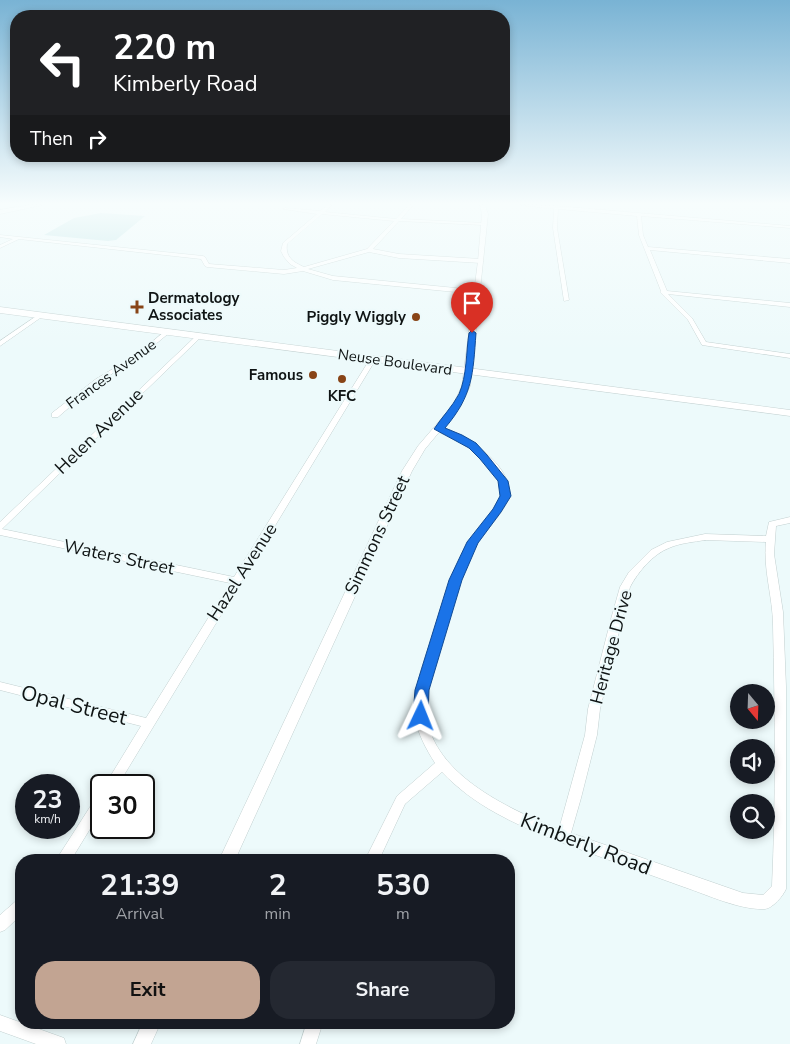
<!DOCTYPE html>
<html lang="en">
<head>
<meta charset="utf-8">
<style>
	:root { --surface:#171b24; --page:#242831; --text:#f1f3f6; --muted:#9ea1a6; --accent:#c2a492 }
	body { margin:0; font-family:"Nunito Sans",sans-serif; background:var(--page); color:var(--text); height:100vh; display:flex; flex-direction:column; font-size:19px; white-space:nowrap }
	* { box-sizing:border-box; margin:0 }
	p { font-size:16px; color:var(--muted) }
	.icon { flex:none; width:28px; height:28px; fill:none; stroke:currentColor; stroke-width:2; stroke-linecap:round; stroke-linejoin:round }
	.map { position:relative; flex:1; overflow:hidden }
	.side { position:absolute; left:15px; top:854px; width:500px; height:175px; display:flex; flex-direction:column; background:var(--surface); border-radius:20px; box-shadow:0 2px 8px #0003 }
	.side>* { flex:none }
	.hud { position:absolute; left:10px; top:10px; width:500px; height:152px; border-radius:20px; box-shadow:0 2px 8px #0003; background:#202124; color:#fff; overflow:hidden }
	.needle { width:32px; rotate:161deg }
	.buttons { position:absolute; left:730px; top:684px; display:grid; gap:10px }
	.buttons a { display:grid; place-items:center; width:45px; height:45px; border-radius:50%; background:var(--surface); box-shadow:0 2px 8px #0003; font-size:25px }
	.speed { position:absolute; left:15px; top:774px; display:flex; gap:10px; font-size:25px; font-weight:700; text-align:center }
	.speed>* { display:grid; place-content:center; width:65px; height:65px; border-radius:50%; background:var(--surface); box-shadow:0 2px 8px #0003; line-height:1 }
	.speed small { font-size:12px; font-weight:400 }
	.speed .limit { border:2px solid #111; border-radius:8px; background:#fff; color:#111 }
	.pin { position:absolute; display:grid; place-items:center; width:42px; height:42px; color:#fff; margin:-51px -21px; border-radius:50% 50% 50% 0; rotate:-45deg; box-shadow:0 0 5px #0007 }
	.pin .icon { rotate:45deg }
	.me { position:absolute; width:55px; margin:-28px; rotate:2deg; stroke-linejoin:round; filter:drop-shadow(0 0 4px #0008) }
	.turn { display:flex; align-items:center; gap:18px; height:105px; padding:0 20px; font-size:22px }
	.turn .icon { width:65px; height:65px; stroke-width:2.5 }
	.turn b { display:block; font-size:35px; line-height:42px }
	.then { display:flex; align-items:center; height:48px; padding:0 20px; background:#0003; gap:10px; font-size:19px }
	.eta { display:flex; justify-content:space-evenly; align-items:center; height:85px; text-align:center }
	.eta b { font-size:30px; font-weight:700; line-height:35px }
	.button { display:flex; gap:10px; margin-top:auto; padding:10px 20px }
	.button a { flex:1; height:58px; border-radius:20px; background:var(--accent); color:#111; font-size:20px; font-weight:700; line-height:58px; text-align:center }
	.button a+a { background:var(--page); color:var(--text) }
	.map>svg:first-child { display:block }
	.green { fill:#bce3e5 }
	.lines { fill:none; stroke-linecap:round; stroke-linejoin:round }
	.minor-casing { stroke:#c2d0d0; stroke-width:1 }
	.tertiary-casing { stroke:#c2d0d0; stroke-width:1 }
	.primary-casing { stroke:#c2d0d0; stroke-width:1 }
	.minor { fill:#fff; fill-rule:evenodd }
	.tertiary { fill:#fff; fill-rule:evenodd }
	.primary { fill:#fff; fill-rule:evenodd }
	.route { fill:#1a73e8; stroke:#114b97 }
	.poi-dot { fill:#884417; stroke:#edfafb; stroke-width:2 }
	.labels { text-anchor:middle; stroke-width:4.5; stroke-linejoin:round; paint-order:stroke }
	.far-poi-label { font-size:15px; font-weight:bold; fill:#0f1414; stroke:#edfafb; text-anchor:end }
	.far-street-label { font-size:15px; fill:#0f1414; stroke:#edfafb }
	.street-label { font-size:18px; fill:#0f1414; stroke:#edfafb }
	.near-street-label { font-size:21px; fill:#0f1414; stroke:#edfafb }
</style>
</head>
<body>
<div class="map">
<svg width="790" height="1044" viewBox="0 0 790 1044">
	<rect width="100%" height="100%" fill="#edfafb"/>
	<path class="green" d="M 101,213 L 145,216 L 116,240 L 108,241 L 44,235 L 74,218 Z"/>
	<g class="lines">
		<g class="minor-casing">
			<path id="minor" d="M 328,205 L 332,205 L 325,212 L 396,219 L 409,205 L 413,205 L 401,219 L 485,223 L 485,225 L 483,225 L 399,221 L 373,249 L 399,254 L 481,259 L 484,261 L 481,263 L 399,258 L 369,252 L 308,269 L 333,276 L 476,290 L 479,292 L 476,294 L 333,280 L 303,271 L 284,274 L 207,267 L 205,266 L 201,259 L 19,239 L 0,248 L 0,245 L 13,239 L 0,237 L 0,235 L 203,256 L 205,257 L 209,264 L 284,270 L 297,268 L 290,264 L 284,257 L 281,251 L 283,243 L 317,214 L 283,209 L 285,208 L 320,211 ZM 322,214 L 394,221 L 367,249 L 304,267 C 293,262 285,257 287,244 Z
				M 521,205 L 556,206 L 790,226 L 790,228 L 641,216 L 643,235 L 648,247 L 790,259 L 790,263 L 650,250 L 667,291 L 790,303 L 790,307 L 668,294 L 692,318 L 706,342 L 790,354 L 790,358 L 702,345 L 688,320 L 660,292 L 661,291 L 639,235 L 637,216 L 558,209 L 557,228 L 569,300 L 564,301 L 553,228 L 554,209 Z
				M 38,315 L 43,316 L 0,346 L 0,341 Z
				M 164,332 L 169,333 L 140,357 L 100,381 L 58,417 L 52,417 L 52,413 L 96,379 L 136,355 Z
				M 199,334 L 202,336 L 201,337 L 2,529 L 234,577 L 370,359 L 373,357 L 376,359 L 118,785 L 105,785 L 141,726 L 0,690 L 0,682 L 146,718 L 230,583 L 0,535 L 0,522 L 197,335 Z
				M 436,427 C 448,426 464,438 474,444 C 490,455 511,474 509,495 C 507,510 488,527 480,539 C 476,544 473,550 471,556 C 458,583 449,613 441,642 C 434,663 426,686 426,708 C 427,772 508,809 559,829 L 585,735 L 588,709 L 611,619 L 620,587 L 629,572 L 651,550 L 667,542 L 705,534 L 766,536 L 769,522 L 790,517 L 790,523 L 776,526 L 774,554 L 783,612 L 786,687 L 786,889 C 783,896 773,908 765,909 C 739,910 708,895 684,887 C 655,877 627,866 598,856 C 563,843 528,831 496,813 C 476,802 457,788 442,772 L 405,804 L 379,860 L 365,860 L 397,796 L 435,763 C 426,749 418,734 415,718 C 412,692 423,664 431,640 C 441,607 450,574 467,544 C 476,530 500,510 501,494 C 503,463 460,441 436,431 ZM 705,540 L 766,542 C 763,570 773,598 773,625 C 775,712 776,799 772,886 L 763,895 L 743,893 L 571,833 L 581,798 L 597,735 L 600,709 L 630,587 C 638,572 653,554 669,548 C 680,543 694,542 705,540 Z
				M 101,794 L 101,811 L 71,860 L 56,860 L 97,796 Z
				M 21,899 L 21,915 L 5,930 L 0,932 L 0,915 L 16,901 Z
				M 0,1015 L 64,1038 L 66,1044 L 36,1044 L 0,1031 Z
				M 307,1022 L 323,1022 L 316,1044 L 300,1044 Z"/>
		</g>
		<g class="tertiary-casing">
			<path id="tertiary" d="M 480,205 L 485,205 L 488,214 L 470,386 L 461,406 L 425,449 L 412,471 L 235,860 L 219,860 L 402,471 L 418,446 L 453,405 L 462,386 L 478,261 L 482,214 Z
				M 143,1022 L 161,1022 L 151,1044 L 133,1044 Z"/>
		</g>
		<g class="primary-casing">
			<path id="primary" d="M 30,205 L 42,205 L 0,214 L 0,210 Z
				M 0,307 L 790,410 L 790,416 L 0,313 Z"/>
		</g>
		<use href="#minor" class="minor"/>
		<use href="#tertiary" class="tertiary"/>
		<use href="#primary" class="primary"/>
	</g>
	<linearGradient id="sky" x2="0" y2="1"><stop stop-color="#79b3d4"/><stop offset="0.58" stop-color="#f7fdfd"/><stop offset="1" stop-color="#f7fdfd" stop-opacity="0"/></linearGradient>
	<rect width="790" height="351" fill="url(#sky)"/>
	<path class="route" d="M 472,330 L 476,333 C 473,374 473,395 445,428 L 462,435 L 476,443 L 487,455 L 508,481 L 511,496 L 501,512 L 478,543 L 462,580 L 429,690 L 428,716 L 426,720 L 421,722 L 416,720 L 413,716 L 415,690 L 449,580 L 467,542 L 493,509 L 500,496 L 498,481 L 480,459 L 469,448 L 434,429 C 442,417 452,407 459,394 C 467,376 466,352 469,333 Z"/>
	<g class="poi-dot">
		<path d="M134.5 299.5h5v5h5v5h-5v5h-5v-5h-5v-5h5z"/>
		<circle cx="416" cy="317" r="5"/>
		<circle cx="313" cy="375" r="5"/>
		<circle cx="342" cy="379" r="5"/>
	</g>
	<g class="labels">
		<g class="far-poi-label">
			<text x="148" y="303" text-anchor="start">Dermatology<tspan x="148" dy="17">Associates</tspan></text>
			<text x="406" y="322">Piggly Wiggly</text>
			<text x="303" y="380">Famous</text>
			<text x="342" y="401" text-anchor="middle">KFC</text>
		</g>
		<g class="far-street-label">
			<text transform="translate(395 362) rotate(8)" y="5">Neuse Boulevard</text>
			<text transform="translate(111 374) rotate(-36)" y="5">Frances Avenue</text>
		</g>
		<g class="street-label">
			<text transform="translate(99 431) rotate(-44)" y="6">Helen Avenue</text>
			<text transform="translate(377 535) rotate(-65)" y="6">Simmons Street</text>
			<text transform="translate(119 557) rotate(12)" y="6">Waters Street</text>
			<text transform="translate(242 572) rotate(-57)" y="6">Hazel Avenue</text>
			<text transform="translate(611 647) rotate(-75)" y="6">Heritage Drive</text>
		</g>
		<g class="near-street-label">
			<text transform="translate(74 705) rotate(14)" y="7">Opal Street</text>
			<text transform="translate(586 844) rotate(21)" y="7">Kimberly Road</text>
		</g>
	</g>
</svg>
<div class="buttons">
<a><svg class="needle" viewBox="-14 -14 28 28"><path d="M0-13l5 13h-10z" fill="#e53935"/><path d="M0 13l5-13h-10z" fill="#9ea1a6"/></svg></a>
<a><svg class="icon" aria-label="sound" viewBox="0 0 24 24"><path d="M4 9h4l5-4v14l-5-4H4zM17 9q2 3 0 6"/></svg></a>
<a><svg class="icon" aria-label="search" viewBox="0 0 24 24"><circle cx="10" cy="10" r="6"/><path d="M15 15l6 6"/></svg></a>
</div>
<div class="speed"><div>23<small>km/h</small></div><div class="limit">30</div></div>
<div class="pin" style="left:472px;top:333px;background:#d93025"><svg class="icon" aria-label="arrive" viewBox="0 0 24 24"><path d="M6 21V4h12l-3 4 3 4H6"/></svg></div>
<svg class="me" style="left:421px;top:716px" viewBox="-20 -20 40 40"><path d="M0-17L14 15 0 8-14 15z" fill="#1a73e8" stroke="#fff" stroke-width="4"/></svg>
<div class="hud">
<div class="turn"><svg class="icon" aria-label="left" viewBox="0 0 24 24"><path d="M17 20v-9H6M10 6l-5 5 5 5"/></svg><div><b>220 m</b>Kimberly Road</div></div>
<div class="then">Then<svg class="icon" aria-label="right" viewBox="0 0 24 24"><path d="M7 20v-9h11M14 6l5 5-5 5"/></svg></div>
</div>
<section class="side">
<div class="eta">
<div><b>21:39</b><p>Arrival</p></div>
<div><b>2</b><p>min</p></div>
<div><b>530</b><p>m</p></div>
</div>
<div class="button"><a>Exit</a><a>Share</a></div>
</section>
</div>
</body>
</html>
